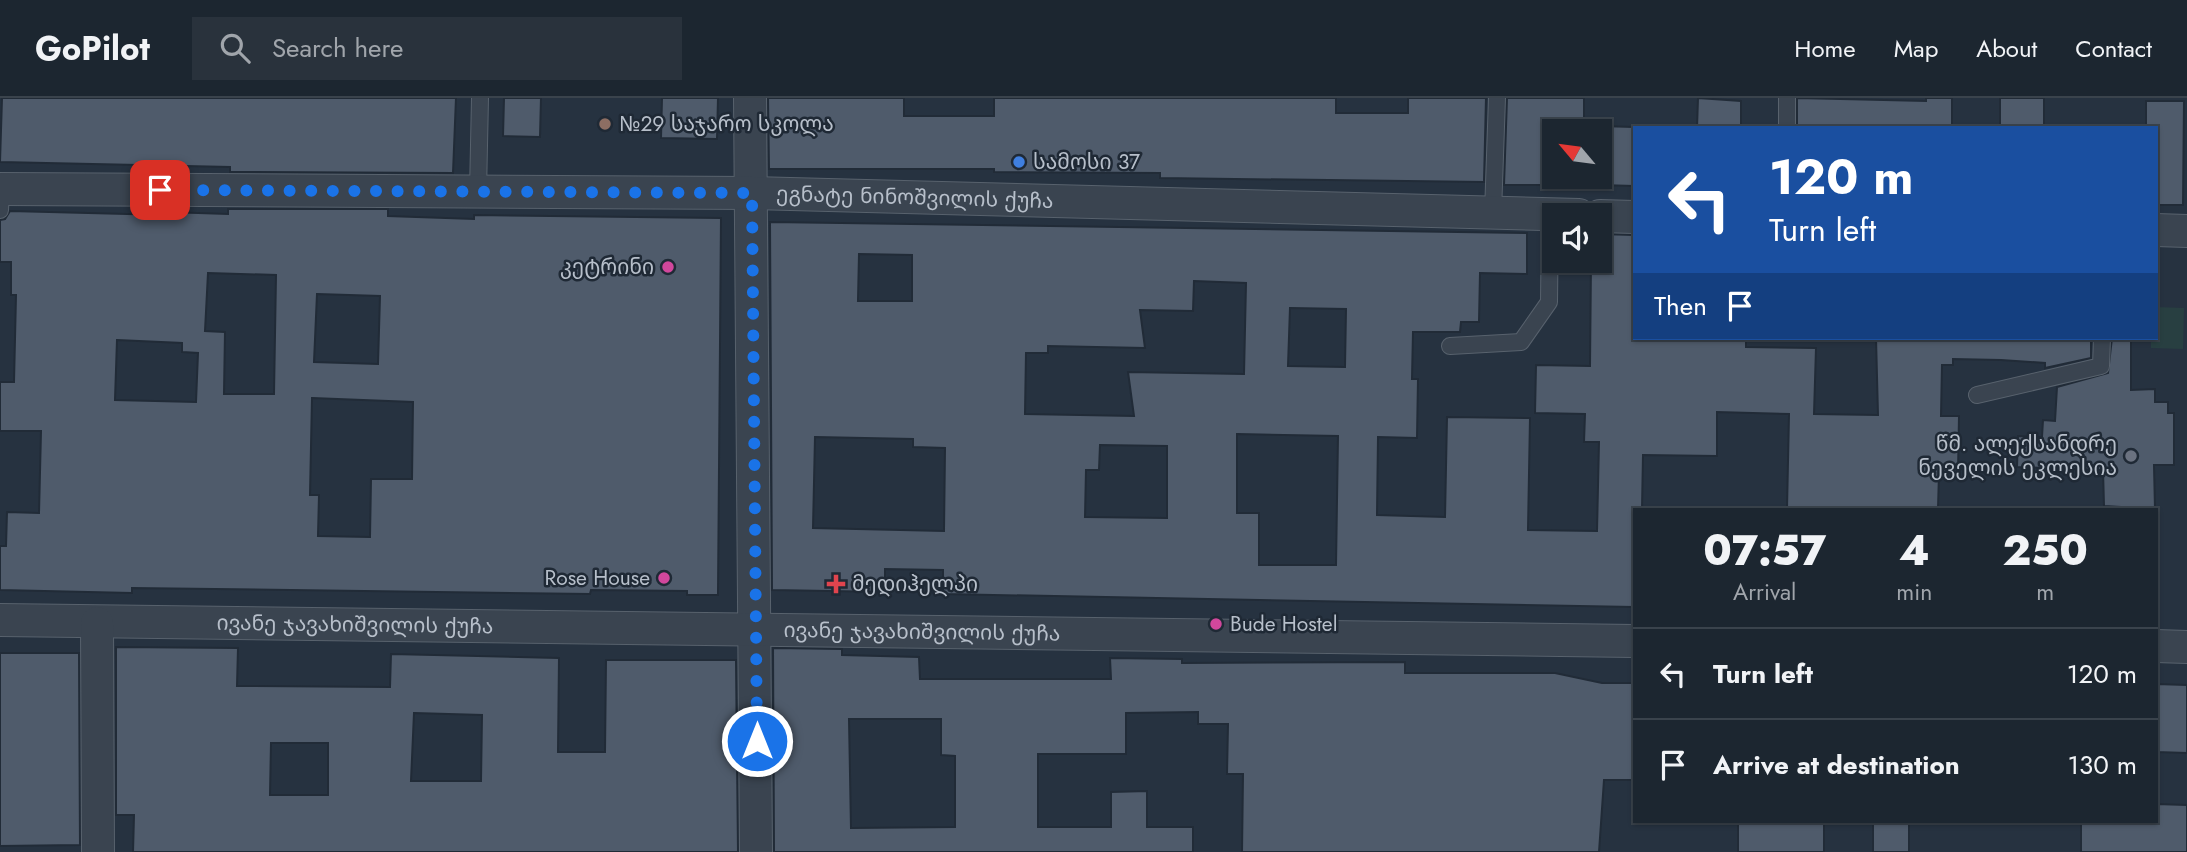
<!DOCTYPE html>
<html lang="en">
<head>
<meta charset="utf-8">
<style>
	:root { --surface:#1c2630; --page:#29323c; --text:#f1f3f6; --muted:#a0a5ab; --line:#3a434c }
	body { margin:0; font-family:Jost,"Noto Sans Georgian",sans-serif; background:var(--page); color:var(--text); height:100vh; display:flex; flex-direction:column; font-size:26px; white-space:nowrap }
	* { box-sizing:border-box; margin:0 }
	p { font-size:23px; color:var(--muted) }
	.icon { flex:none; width:38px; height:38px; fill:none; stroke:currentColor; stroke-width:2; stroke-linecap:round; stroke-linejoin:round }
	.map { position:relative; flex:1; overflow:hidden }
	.sheet { position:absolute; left:1633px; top:410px; width:525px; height:315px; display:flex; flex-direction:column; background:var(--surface); border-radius:0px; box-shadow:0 2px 5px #0004,0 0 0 2px var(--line) }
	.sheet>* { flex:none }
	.top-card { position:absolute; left:1633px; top:28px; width:525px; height:214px; border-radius:0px; box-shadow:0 2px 5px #0004,0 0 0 2px var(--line); background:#1a4fa0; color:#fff; overflow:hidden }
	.needle { width:46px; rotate:299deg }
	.tools { position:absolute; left:1542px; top:21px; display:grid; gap:14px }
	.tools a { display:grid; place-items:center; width:70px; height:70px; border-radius:0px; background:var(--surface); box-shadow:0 2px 5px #0004,0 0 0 2px var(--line); font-size:35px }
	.pin { position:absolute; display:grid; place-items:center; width:60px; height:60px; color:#fff; margin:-30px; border-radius:14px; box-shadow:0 4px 10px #0006 }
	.me { position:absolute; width:77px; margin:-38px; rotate:0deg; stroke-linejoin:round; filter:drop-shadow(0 0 5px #0008) }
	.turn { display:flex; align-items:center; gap:24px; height:147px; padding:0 21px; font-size:32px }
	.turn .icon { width:91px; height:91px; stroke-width:2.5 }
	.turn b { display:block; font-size:49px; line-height:60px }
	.then { display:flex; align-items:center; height:66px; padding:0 21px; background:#0003; gap:14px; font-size:26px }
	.eta { display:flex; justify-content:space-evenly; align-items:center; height:119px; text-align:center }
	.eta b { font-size:42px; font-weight:800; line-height:49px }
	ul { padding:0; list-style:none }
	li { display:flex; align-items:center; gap:21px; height:91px; padding:0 21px; border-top:2px solid var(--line) }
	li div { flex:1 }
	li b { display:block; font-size:26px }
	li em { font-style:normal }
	header { display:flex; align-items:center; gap:42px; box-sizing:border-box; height:98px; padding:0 35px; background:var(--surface); border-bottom:2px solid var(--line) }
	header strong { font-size:33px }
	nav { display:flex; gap:38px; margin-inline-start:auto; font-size:24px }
	.search { width:490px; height:63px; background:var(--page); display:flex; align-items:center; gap:18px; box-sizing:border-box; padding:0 24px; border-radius:0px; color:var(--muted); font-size:26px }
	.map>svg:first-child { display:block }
	.green { fill:#283f41 }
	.building { fill:#4f5b6b; stroke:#212b37; stroke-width:2; fill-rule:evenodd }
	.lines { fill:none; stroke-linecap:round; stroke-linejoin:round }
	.lane-casing { stroke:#58626d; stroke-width:18 }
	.street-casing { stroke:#58626d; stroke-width:34 }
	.lane { stroke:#3a4450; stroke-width:16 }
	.street { stroke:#3a4450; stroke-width:32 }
	.route { stroke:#1a73e8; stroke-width:12; stroke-dasharray:0 21.6 }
	.education-dot { fill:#8d6e63; stroke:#1f2935; stroke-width:2.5 }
	.shop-dot { fill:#3f7fe0; stroke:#1f2935; stroke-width:2.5 }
	.hotel-dot { fill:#d1479c; stroke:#1f2935; stroke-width:2.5 }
	.worship-dot { fill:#6b7280; stroke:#1f2935; stroke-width:2.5 }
	.health-dot { fill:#e0444e; stroke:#1f2935; stroke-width:2.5 }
	.labels { text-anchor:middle; stroke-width:5; stroke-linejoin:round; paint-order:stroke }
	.poi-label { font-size:21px; fill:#b7bfca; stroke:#1f2935; text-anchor:start }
	.street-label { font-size:21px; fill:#b7bfca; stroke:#1f2935 }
</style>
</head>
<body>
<header>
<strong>GoPilot</strong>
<div class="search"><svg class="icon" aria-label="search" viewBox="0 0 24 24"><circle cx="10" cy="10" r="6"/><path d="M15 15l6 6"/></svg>Search here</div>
<nav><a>Home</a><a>Map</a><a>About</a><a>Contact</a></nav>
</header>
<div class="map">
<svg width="2187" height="754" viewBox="0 0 2187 754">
	<rect width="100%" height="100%" fill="#263240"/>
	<path class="green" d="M 2156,209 L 2184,210 L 2183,251 L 2151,250 L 2151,240 L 2156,240 Z"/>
	<path class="building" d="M 2,0 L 456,0 L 453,75 L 230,74 L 230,69 L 0,64 Z
		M 504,0 L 541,0 L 540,39 L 503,38 Z
		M 662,0 L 718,0 L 717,41 L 661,40 Z
		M 768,0 L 904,0 L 904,18 L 994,18 L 994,0 L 1336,0 L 1336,15 L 1408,15 L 1408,0 L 1486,0 L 1484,84 L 1160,80 L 1160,75 L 994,74 L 994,71 L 769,71 Z
		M 1507,0 L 1584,0 L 1584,33 L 1554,33 L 1554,87 L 1504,87 Z
		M 1698,0 L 1741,3 L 1741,30 L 1697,30 Z
		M 1797,0 L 1926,3 L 1926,0 L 1952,0 L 1952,30 L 1797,30 Z
		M 2000,0 L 2044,0 L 2044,30 L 2000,30 Z
		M 2146,3 L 2184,3 L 2183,107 L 2156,107 L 2156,30 L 2146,30 Z
		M 1600,28 L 1634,29 L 1634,88 L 1600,87 Z
		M 228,111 L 388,111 L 388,118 L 474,121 L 474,117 L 721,120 L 718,497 L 687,497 L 687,493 L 591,492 L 590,496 L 132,490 L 132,495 L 0,492 L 0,448 L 6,448 L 7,414 L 39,415 L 41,333 L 0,333 L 0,284 L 14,284 L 16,197 L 11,197 L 11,164 L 0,164 L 0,122 L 5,121 L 10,113 L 166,117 L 167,114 L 228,116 ZM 208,175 L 276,177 L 274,296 L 224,296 L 225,234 L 205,233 ZM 317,196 L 380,198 L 378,266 L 314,264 ZM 117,242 L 182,245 L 182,254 L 198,255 L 196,304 L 115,302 ZM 312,300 L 413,304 L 412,381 L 371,381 L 370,439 L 318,438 L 319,397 L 310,397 Z
		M 770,124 L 1527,135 L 1527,176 L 1480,175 L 1479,224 L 1461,224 L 1460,234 L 1413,234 L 1412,281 L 1418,281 L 1417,340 L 1378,339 L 1377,417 L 1445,419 L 1447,319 L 1530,320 L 1528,432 L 1597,433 L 1599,344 L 1584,344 L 1585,316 L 1535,315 L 1536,267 L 1590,268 L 1591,163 L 1600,163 L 1600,136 L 1634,137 L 1634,240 L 1746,240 L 1746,249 L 1816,250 L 1814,316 L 1878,317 L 1876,240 L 2091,240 L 2091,260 L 2045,270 L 2045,265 L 2001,262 L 1953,261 L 1953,267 L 1942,267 L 1941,318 L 1959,318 L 1958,375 L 1939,375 L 1938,411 L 1787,411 L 1789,316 L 1717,314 L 1717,358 L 1643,357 L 1642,411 L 1634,411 L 1634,509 L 943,496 L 943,472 L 885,471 L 885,494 L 772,492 ZM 859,156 L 912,157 L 912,203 L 858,203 ZM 1194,183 L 1246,185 L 1244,276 L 1128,274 L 1134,318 L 1025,316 L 1026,255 L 1048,255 L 1048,248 L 1145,250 L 1140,212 L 1193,213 ZM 1290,210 L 1346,211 L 1345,269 L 1288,268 ZM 1237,336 L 1338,338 L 1336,467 L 1259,467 L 1259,415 L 1237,415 ZM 815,339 L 913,341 L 913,349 L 945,350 L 944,433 L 813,430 ZM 1100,347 L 1167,348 L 1167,420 L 1085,419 L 1086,372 L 1099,372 Z
		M 2112,240 L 2131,240 L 2131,292 L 2155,291 L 2155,304 L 2168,304 L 2168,315 L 2174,315 L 2174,367 L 2154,367 L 2155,411 L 2104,408 L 2103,372 L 2017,369 L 2018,338 L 2042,339 L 2043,322 L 2055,323 L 2057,289 L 2108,275 Z
		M 116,549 L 238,550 L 237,588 L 390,589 L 391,556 L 559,560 L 558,654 L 605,654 L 606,562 L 736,562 L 738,754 L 133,754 L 134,717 L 116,717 ZM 414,615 L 482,617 L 481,683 L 411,683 ZM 271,645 L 328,645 L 328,697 L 270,697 Z
		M 773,550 L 842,551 L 842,557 L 919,559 L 920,581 L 1111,581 L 1110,560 L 1182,561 L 1182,565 L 1405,564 L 1405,575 L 1555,575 L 1602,585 L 1634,585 L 1634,682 L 1604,682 L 1599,754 L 1242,754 L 1243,676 L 1227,676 L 1228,626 L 1198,626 L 1198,614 L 1126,615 L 1126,656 L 1038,656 L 1038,729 L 1111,729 L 1111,694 L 1147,693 L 1147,729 L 1193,729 L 1193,754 L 774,754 ZM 849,621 L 941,621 L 941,657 L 955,658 L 955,729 L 851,730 Z
		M 0,555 L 79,555 L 80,747 L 0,748 Z
		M 2156,586 L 2187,587 L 2187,655 L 2156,654 Z
		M 2156,706 L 2187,707 L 2187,754 L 2081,754 L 2081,723 L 2156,723 Z
		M 1738,723 L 1824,723 L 1824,754 L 1738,754 Z
		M 1873,723 L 1909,723 L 1909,754 L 1873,754 Z"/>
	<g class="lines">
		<g class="lane-casing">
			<path id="lane" d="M 1787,30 L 1787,0
				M 478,94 L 480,0
				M 0,112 L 1,91
				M 1493,115 L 1497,0
				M 1450,248 L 1521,244 L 1549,204 L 1550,116
				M 1977,297 L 2101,268 L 2102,240"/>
		</g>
		<g class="street-casing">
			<g id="street">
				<path d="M 750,0 L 756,754"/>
				<path id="s1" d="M 0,91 L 752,95 L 1579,117"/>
				<path d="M 1600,118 L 1634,119"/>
				<path d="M 2156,132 L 2187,133"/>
				<path id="s2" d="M 0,522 L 1634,543"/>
				<path d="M 97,525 L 98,754"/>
				<path d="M 2156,548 L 2187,549"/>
			</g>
		</g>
		<use href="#lane" class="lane"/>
		<use href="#street" class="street"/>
	</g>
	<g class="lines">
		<path class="route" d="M 160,92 L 752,95 L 757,643"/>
	</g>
	<circle class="education-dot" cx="605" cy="26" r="7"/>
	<circle class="shop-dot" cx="1019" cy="64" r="7"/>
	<g class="hotel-dot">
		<circle cx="668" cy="169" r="7"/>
		<circle cx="664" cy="480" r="7"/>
		<circle cx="1216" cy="526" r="7"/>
	</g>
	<circle class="worship-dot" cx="2131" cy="358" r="7"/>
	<path class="health-dot" d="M832.5 475.5h7v7h7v7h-7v7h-7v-7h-7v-7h7z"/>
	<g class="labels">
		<g class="poi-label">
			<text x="619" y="33">№29 საჯარო სკოლა</text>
			<text x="1033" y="71">სამოსი 37</text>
			<text x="654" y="176" text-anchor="end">კეტრინი</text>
			<text x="2117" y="353" text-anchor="end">წმ. ალექსანდრე<tspan x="2117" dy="24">ნეველის ეკლესია</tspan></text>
			<text x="650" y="487" text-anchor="end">Rose House</text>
			<text x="852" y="493">მედიჰელპი</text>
			<text x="1230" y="533">Bude Hostel</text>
		</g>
		<g class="street-label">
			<text dy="7" stroke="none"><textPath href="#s1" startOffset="915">ეგნატე ნინოშვილის ქუჩა</textPath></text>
			<text dy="7" stroke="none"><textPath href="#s2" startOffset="355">ივანე ჯავახიშვილის ქუჩა</textPath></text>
			<text dy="7" stroke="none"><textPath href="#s2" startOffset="922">ივანე ჯავახიშვილის ქუჩა</textPath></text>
		</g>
	</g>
</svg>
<div class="tools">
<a><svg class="needle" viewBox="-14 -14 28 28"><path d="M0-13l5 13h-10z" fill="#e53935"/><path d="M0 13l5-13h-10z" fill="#a0a5ab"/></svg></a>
<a><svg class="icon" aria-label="sound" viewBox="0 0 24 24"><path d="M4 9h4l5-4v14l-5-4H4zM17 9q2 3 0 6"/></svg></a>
</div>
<div class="pin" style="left:160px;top:92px;background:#d93025"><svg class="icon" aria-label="arrive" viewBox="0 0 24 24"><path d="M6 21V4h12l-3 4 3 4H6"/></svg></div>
<svg class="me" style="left:757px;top:643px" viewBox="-20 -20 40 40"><circle r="17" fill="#1a73e8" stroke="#fff" stroke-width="3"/><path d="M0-11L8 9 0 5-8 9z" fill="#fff"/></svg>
<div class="top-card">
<div class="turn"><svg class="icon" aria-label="left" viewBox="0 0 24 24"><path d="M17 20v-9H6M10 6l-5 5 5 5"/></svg><div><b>120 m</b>Turn left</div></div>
<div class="then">Then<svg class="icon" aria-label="arrive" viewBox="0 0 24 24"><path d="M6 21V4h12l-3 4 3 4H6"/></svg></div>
</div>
<section class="sheet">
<div class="eta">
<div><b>07:57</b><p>Arrival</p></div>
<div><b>4</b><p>min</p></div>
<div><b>250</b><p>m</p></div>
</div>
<ul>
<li><svg class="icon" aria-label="left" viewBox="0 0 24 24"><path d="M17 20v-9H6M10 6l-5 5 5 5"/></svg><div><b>Turn left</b></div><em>120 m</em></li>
<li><svg class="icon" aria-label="arrive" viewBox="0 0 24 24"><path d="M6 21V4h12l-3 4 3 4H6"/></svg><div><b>Arrive at destination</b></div><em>130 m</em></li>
</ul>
</section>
</div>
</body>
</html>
